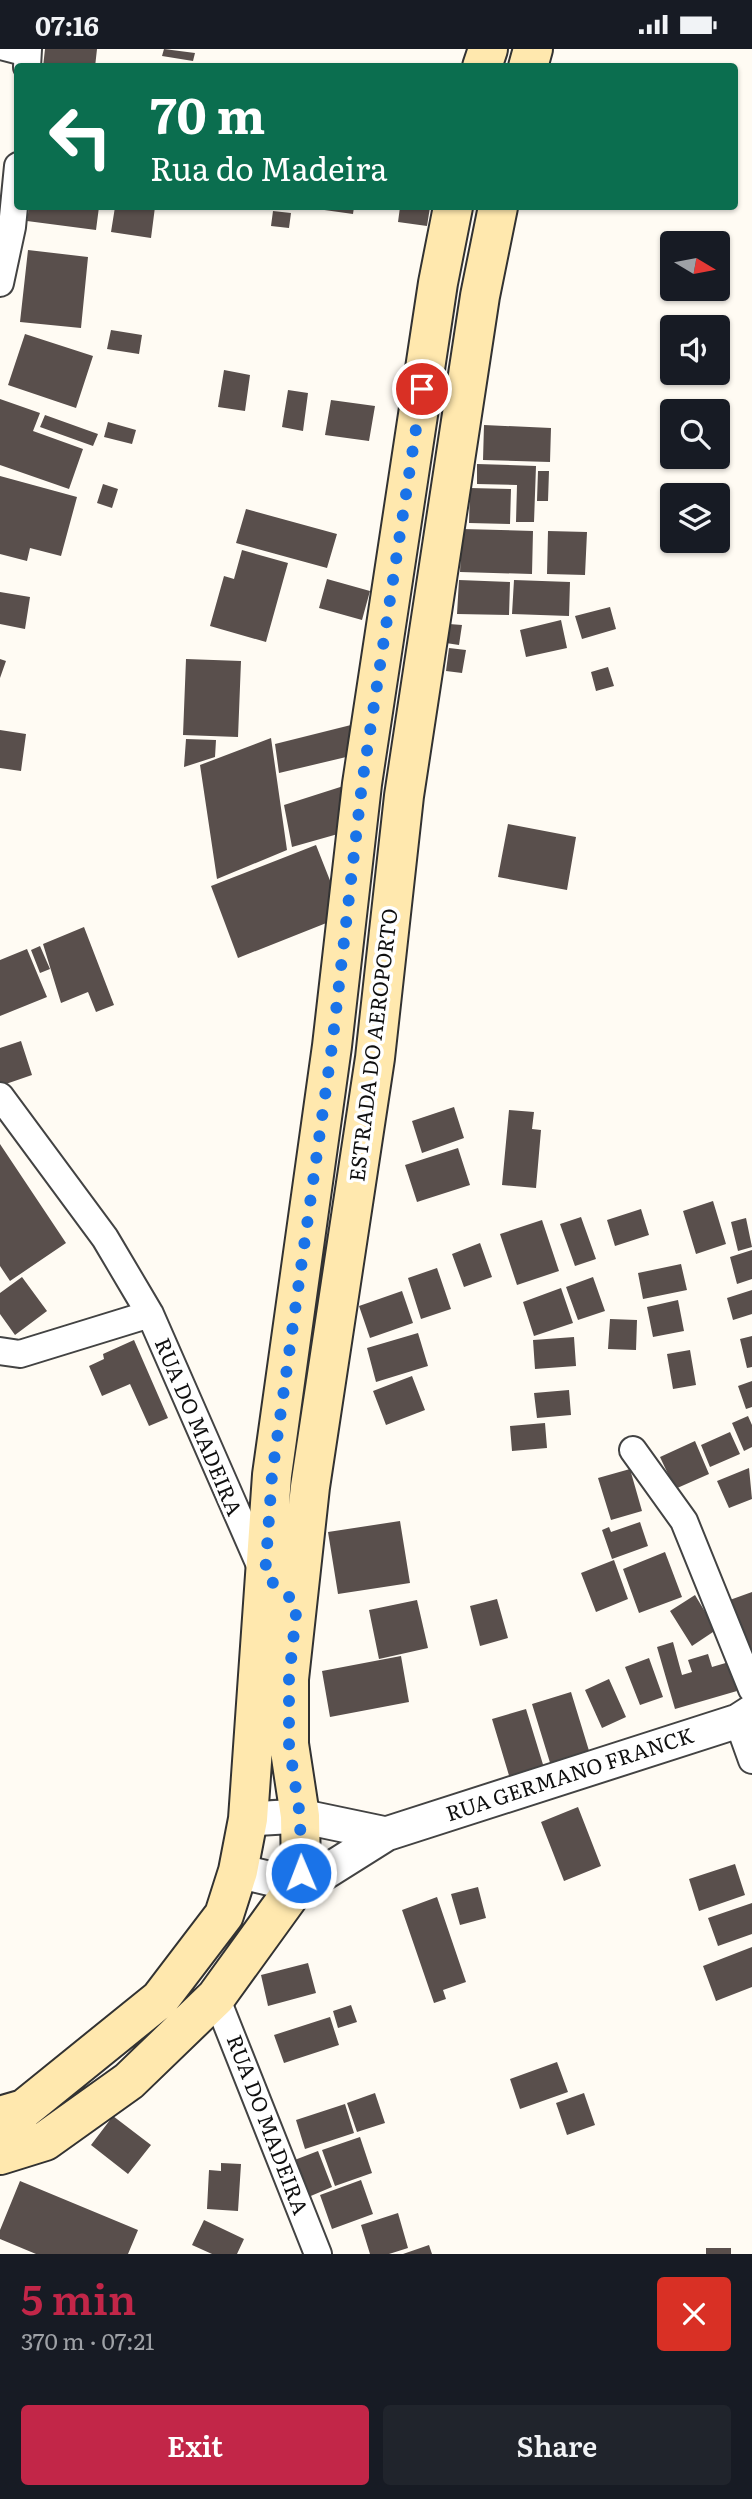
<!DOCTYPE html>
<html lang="en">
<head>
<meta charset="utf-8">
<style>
	:root { --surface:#171b24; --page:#20242c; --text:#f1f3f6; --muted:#9ea1a6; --accent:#c22648 }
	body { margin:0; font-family:Literata,serif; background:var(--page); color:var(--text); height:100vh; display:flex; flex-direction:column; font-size:26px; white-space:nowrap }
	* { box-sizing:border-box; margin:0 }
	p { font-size:23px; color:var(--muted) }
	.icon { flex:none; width:38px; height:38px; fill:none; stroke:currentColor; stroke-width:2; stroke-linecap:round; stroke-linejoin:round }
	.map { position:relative; height:2205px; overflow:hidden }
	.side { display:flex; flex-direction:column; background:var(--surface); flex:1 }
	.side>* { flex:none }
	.guide { position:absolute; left:14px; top:14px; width:724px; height:147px; border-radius:7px; box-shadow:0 2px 5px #0004; background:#0b6e4f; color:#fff; overflow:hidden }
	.needle { width:46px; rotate:100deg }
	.fabs { position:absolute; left:660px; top:182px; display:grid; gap:14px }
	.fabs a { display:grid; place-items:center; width:70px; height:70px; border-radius:7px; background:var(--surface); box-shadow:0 2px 5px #0004; font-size:35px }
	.pin { position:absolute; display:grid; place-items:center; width:60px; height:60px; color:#fff; margin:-30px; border:4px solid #fff; border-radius:50%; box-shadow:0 2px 7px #0007 }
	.me { position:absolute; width:77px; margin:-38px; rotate:359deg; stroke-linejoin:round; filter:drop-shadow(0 0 5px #0008) }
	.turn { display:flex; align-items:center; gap:24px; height:147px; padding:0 21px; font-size:32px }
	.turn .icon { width:91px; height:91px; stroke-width:2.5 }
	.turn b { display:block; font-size:49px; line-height:60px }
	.round { display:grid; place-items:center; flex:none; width:74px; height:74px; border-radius:7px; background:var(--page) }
	.overview { display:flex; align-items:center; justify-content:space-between; height:119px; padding:0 21px }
	h1 { font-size:42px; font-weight:600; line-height:52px; color:var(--accent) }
	.primary-button { display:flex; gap:14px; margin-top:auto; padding:14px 21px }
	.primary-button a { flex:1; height:80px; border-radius:7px; background:var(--accent); color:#fff; font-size:28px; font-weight:600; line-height:80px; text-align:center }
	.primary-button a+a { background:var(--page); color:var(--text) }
	.status { display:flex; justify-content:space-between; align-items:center; height:49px; padding:0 35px; background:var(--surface); direction:ltr }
	.status svg { height:19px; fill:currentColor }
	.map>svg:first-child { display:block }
	.building { fill:#594f4c }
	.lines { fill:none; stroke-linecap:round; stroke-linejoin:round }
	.service-casing { stroke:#434343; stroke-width:18 }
	.minor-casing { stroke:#434343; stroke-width:30 }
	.tertiary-casing { stroke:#434343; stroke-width:37 }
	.secondary-casing { stroke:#323232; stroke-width:42 }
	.service { stroke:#fff; stroke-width:14 }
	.minor { stroke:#fff; stroke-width:26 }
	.tertiary { stroke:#fff; stroke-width:33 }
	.secondary { stroke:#ffe8ae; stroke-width:38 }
	.route { stroke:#1a73e8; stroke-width:12; stroke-dasharray:0 21.6 }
	.labels { text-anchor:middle; stroke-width:7; stroke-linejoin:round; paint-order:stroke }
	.street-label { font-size:21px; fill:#101010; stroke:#fff }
</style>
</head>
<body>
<div class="status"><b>07:16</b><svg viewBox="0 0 49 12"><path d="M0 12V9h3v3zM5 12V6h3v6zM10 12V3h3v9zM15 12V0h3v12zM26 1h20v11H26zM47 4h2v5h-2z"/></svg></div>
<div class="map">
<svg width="752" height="2205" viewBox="0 0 752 2205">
	<rect width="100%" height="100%" fill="#fffbf3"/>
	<path class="building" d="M 45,0 L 97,0 L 95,18 L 43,18 Z
		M 164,0 L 195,4 L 193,12 L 162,7 Z
		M 29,158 L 99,158 L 96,181 L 27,172 Z
		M 115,158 L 155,158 L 151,189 L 111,183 Z
		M 303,158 L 354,158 L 353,165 Z
		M 400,158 L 430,158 L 427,177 L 398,173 Z
		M 273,162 L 291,164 L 289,179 L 271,177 Z
		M 28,201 L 88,208 L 81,279 L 20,273 Z
		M 111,281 L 142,286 L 139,305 L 107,300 Z
		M 25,285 L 93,307 L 76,359 L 8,336 Z
		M 224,321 L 250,326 L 245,362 L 218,358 Z
		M 288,341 L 308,344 L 303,382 L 282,378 Z
		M 0,350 L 40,364 L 33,382 L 83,400 L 69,440 L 0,416 Z
		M 331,351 L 375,357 L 369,392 L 325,386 Z
		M 45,366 L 98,385 L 93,397 L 40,378 Z
		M 108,373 L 136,381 L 132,395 L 104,388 Z
		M 484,376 L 551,379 L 550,413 L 483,411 Z
		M 477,415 L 536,417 L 534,473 L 516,473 L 517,436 L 477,435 Z
		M 538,422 L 549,422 L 548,452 L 537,452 Z
		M 0,427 L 77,448 L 61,507 L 30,499 L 27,512 L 0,505 Z
		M 103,435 L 118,440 L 112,459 L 97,454 Z
		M 470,439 L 511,440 L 510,475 L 469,474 Z
		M 246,460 L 337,485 L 327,519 L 236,494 Z
		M 462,480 L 533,482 L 532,525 L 460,523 Z
		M 548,482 L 587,483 L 585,526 L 547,525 Z
		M 242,501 L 288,514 L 266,593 L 210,577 L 224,527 L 234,530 Z
		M 327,530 L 370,542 L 362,571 L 319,559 Z
		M 459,531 L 510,533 L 509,566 L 457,565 Z
		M 514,531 L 570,533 L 569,567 L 512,565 Z
		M 0,543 L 30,548 L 25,580 L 0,575 Z
		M 610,558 L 616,580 L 582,590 L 575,567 Z
		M 561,571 L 567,599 L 526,608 L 520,581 Z
		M 449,575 L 462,576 L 459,596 L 446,594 Z
		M 449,599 L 466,601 L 462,624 L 446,622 Z
		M 0,610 L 6,612 L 0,629 Z
		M 186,610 L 241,612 L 238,688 L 183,686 Z
		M 608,618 L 614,637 L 596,642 L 591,623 Z
		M 367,672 L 363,704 L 279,724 L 275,695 Z
		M 0,681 L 26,685 L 21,722 L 0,719 Z
		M 271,689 L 287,801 L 217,830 L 200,716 Z
		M 186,690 L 216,691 L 215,708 L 184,718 Z
		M 356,733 L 352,781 L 292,798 L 284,756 Z
		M 508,775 L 576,788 L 567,841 L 498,828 Z
		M 316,796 L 344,867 L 238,909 L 211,837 Z
		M 84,878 L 114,956 L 96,963 L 88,943 L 61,954 L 43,895 Z
		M 40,897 L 50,920 L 40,924 L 31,901 Z
		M 27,900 L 47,948 L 0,967 L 0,911 Z
		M 21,992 L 32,1026 L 0,1037 L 0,999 Z
		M 454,1058 L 464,1089 L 422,1104 L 412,1072 Z
		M 509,1061 L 534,1063 L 532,1080 L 541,1081 L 536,1139 L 502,1136 Z
		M 0,1095 L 66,1194 L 10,1232 L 0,1217 Z
		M 458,1099 L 470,1136 L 417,1153 L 405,1116 Z
		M 713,1152 L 726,1195 L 696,1205 L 683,1162 Z
		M 641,1160 L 649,1186 L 615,1197 L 607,1171 Z
		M 581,1168 L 596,1210 L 575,1217 L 560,1175 Z
		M 746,1169 L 752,1198 L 738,1202 L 731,1173 Z
		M 542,1171 L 559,1222 L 517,1236 L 500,1185 Z
		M 480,1194 L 492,1228 L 464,1238 L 452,1205 Z
		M 752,1201 L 752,1230 L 737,1235 L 730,1208 Z
		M 681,1215 L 687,1241 L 643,1250 L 638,1224 Z
		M 437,1219 L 451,1260 L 421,1270 L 408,1229 Z
		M 22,1228 L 47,1262 L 15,1286 L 0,1265 L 0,1244 Z
		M 593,1228 L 605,1262 L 578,1271 L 566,1238 Z
		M 561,1239 L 573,1274 L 534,1287 L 523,1253 Z
		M 752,1241 L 752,1265 L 733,1271 L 727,1249 Z
		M 402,1242 L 413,1274 L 370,1289 L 359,1257 Z
		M 678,1251 L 684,1282 L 653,1288 L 647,1258 Z
		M 610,1270 L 637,1271 L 636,1301 L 608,1300 Z
		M 418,1284 L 428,1317 L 376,1333 L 367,1299 Z
		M 752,1287 L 752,1318 L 747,1319 L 740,1290 Z
		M 574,1288 L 576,1317 L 535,1320 L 533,1291 Z
		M 134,1291 L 168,1369 L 149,1377 L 130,1335 L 102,1347 L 89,1317 L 104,1310 L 103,1305 Z
		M 690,1301 L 696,1336 L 673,1340 L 667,1305 Z
		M 412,1327 L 425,1361 L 386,1376 L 373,1342 Z
		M 752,1332 L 752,1358 L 746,1360 L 738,1337 Z
		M 569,1341 L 571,1366 L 537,1369 L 534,1344 Z
		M 748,1367 L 752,1376 L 752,1398 L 744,1402 L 732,1374 Z
		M 545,1374 L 547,1399 L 512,1402 L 510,1377 Z
		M 730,1383 L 740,1405 L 710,1418 L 701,1396 Z
		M 695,1392 L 709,1425 L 675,1440 L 660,1408 Z
		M 749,1419 L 752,1450 L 729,1459 L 717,1432 Z
		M 630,1420 L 642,1462 L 611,1471 L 598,1429 Z
		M 400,1472 L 410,1534 L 338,1545 L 328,1483 Z
		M 640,1473 L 648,1497 L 612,1510 L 602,1481 L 609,1478 L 611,1483 Z
		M 665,1503 L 682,1548 L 639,1564 L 623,1520 Z
		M 614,1511 L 628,1550 L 596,1563 L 581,1524 Z
		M 752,1543 L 752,1623 L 727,1552 Z
		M 695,1546 L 716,1581 L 692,1597 L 670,1562 Z
		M 497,1550 L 508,1589 L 480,1597 L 470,1557 Z
		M 417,1551 L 428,1599 L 379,1610 L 369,1561 Z
		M 673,1593 L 682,1626 L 692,1623 L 688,1611 L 708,1605 L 712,1618 L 729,1613 L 737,1642 L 675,1660 L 657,1598 Z
		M 401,1607 L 409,1653 L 330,1668 L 322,1622 Z
		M 649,1609 L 663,1648 L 640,1656 L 625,1618 Z
		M 609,1630 L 626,1668 L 602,1679 L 585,1641 Z
		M 571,1643 L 590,1705 L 551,1717 L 532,1655 Z
		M 526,1660 L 545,1722 L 511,1733 L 492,1670 Z
		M 578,1758 L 601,1817 L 564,1832 L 541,1773 Z
		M 735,1815 L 745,1846 L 699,1862 L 689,1830 Z
		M 478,1838 L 486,1869 L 460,1876 L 451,1845 Z
		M 437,1848 L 466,1933 L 443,1941 L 446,1950 L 434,1954 L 402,1861 Z
		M 752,1854 L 752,1885 L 718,1897 L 708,1869 Z
		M 752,1898 L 752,1938 L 716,1952 L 703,1917 Z
		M 308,1914 L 316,1944 L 268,1957 L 261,1926 Z
		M 351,1956 L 357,1973 L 338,1979 L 333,1962 Z
		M 330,1968 L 339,1996 L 284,2014 L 274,1986 Z
		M 557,2013 L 568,2043 L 520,2060 L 510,2030 Z
		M 375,2044 L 385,2074 L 357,2083 L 347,2054 Z
		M 584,2044 L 595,2076 L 567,2086 L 556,2054 Z
		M 345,2055 L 354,2084 L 305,2100 L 296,2071 Z
		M 113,2067 L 151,2096 L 128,2125 L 91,2096 Z
		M 360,2088 L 372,2124 L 335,2137 L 322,2101 Z
		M 318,2102 L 332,2138 L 306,2149 L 292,2112 Z
		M 221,2114 L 241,2115 L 238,2162 L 207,2160 L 209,2121 L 221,2122 Z
		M 361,2131 L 373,2165 L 332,2180 L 320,2146 Z
		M 20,2132 L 138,2181 L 128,2205 L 36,2205 L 0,2190 L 0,2181 Z
		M 398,2164 L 408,2199 L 389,2205 L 370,2205 L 361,2176 Z
		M 204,2171 L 244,2190 L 237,2205 L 212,2205 L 192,2196 Z
		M 429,2196 L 432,2205 L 403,2205 Z
		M 706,2199 L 731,2199 L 731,2205 L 706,2205 Z"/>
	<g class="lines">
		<g class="service-casing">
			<path id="service" d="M 0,3 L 27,10"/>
		</g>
		<g class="minor-casing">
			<path id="minor" d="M 27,18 L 28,0
				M 0,234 L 12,178 L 18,117
				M 0,1047 L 105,1189 L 150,1265 L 263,1523
				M 0,1302 L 20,1305 L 150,1265
				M 633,1401 L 684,1472 L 752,1640
				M 738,1672 L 752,1711
				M 216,1948 L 318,2205"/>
		</g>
		<g class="tertiary-casing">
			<path id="tertiary" d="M 248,1770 L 300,1767 L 386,1785
				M 238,1822 L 297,1836 L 316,1829 L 386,1785 L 738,1672 L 752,1663"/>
		</g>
		<g class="secondary-casing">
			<path id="secondary" d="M 482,18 L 488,0
				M 528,18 L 533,0
				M 0,2067 L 24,2060 L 160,1950 L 224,1866 L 238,1822 L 248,1770 L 272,1426 L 332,997 L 362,735 L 438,234 L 453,158
				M 0,2106 L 45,2092 L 129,2032 L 216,1948 L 297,1836 L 301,1824 L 300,1767 L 289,1695 L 289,1630 L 310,1438 L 375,1009 L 404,747 L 480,247 L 498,158"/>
		</g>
		<use href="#service" class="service"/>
		<use href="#minor" class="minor"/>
		<use href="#tertiary" class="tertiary"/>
		<use href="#secondary" class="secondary"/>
	</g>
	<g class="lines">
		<path class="route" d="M 301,1824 L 300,1767 L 289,1695 L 289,1630 L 297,1555 L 265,1527 L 272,1426 L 332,997 L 362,735 L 422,340"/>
	</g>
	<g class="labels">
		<g class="street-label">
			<text transform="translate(374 996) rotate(-83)" y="7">ESTRADA DO AEROPORTO</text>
			<text transform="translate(198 1378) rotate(67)" y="7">RUA DO MADEIRA</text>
			<text transform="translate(570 1726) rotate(-18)" y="7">RUA GERMANO FRANCK</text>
			<text transform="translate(267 2076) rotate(69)" y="7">RUA DO MADEIRA</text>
		</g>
	</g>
</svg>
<div class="fabs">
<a><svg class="needle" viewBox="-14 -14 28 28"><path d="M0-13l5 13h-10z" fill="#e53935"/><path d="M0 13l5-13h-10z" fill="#9ea1a6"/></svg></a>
<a><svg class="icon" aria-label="sound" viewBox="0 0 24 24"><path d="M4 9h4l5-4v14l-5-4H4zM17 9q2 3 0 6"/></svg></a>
<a><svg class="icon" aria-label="search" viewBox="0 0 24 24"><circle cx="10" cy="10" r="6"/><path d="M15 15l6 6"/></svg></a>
<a><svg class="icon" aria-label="layers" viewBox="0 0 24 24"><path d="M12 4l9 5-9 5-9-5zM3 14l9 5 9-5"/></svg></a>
</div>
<div class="pin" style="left:422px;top:340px;background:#d93025"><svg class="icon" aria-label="arrive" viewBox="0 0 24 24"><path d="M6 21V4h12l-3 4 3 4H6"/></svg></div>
<svg class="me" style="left:301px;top:1824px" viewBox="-20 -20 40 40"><circle r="17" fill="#1a73e8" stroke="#fff" stroke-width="3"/><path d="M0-11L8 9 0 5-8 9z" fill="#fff"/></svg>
<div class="guide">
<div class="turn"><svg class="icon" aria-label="left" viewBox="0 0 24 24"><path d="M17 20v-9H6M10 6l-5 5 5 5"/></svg><div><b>70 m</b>Rua do Madeira</div></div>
</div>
</div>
<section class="side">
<div class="overview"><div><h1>5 min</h1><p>370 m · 07:21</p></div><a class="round" style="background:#d93025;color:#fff"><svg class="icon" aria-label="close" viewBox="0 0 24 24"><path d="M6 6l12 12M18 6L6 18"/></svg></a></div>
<div class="primary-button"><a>Exit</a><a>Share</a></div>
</section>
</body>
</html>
